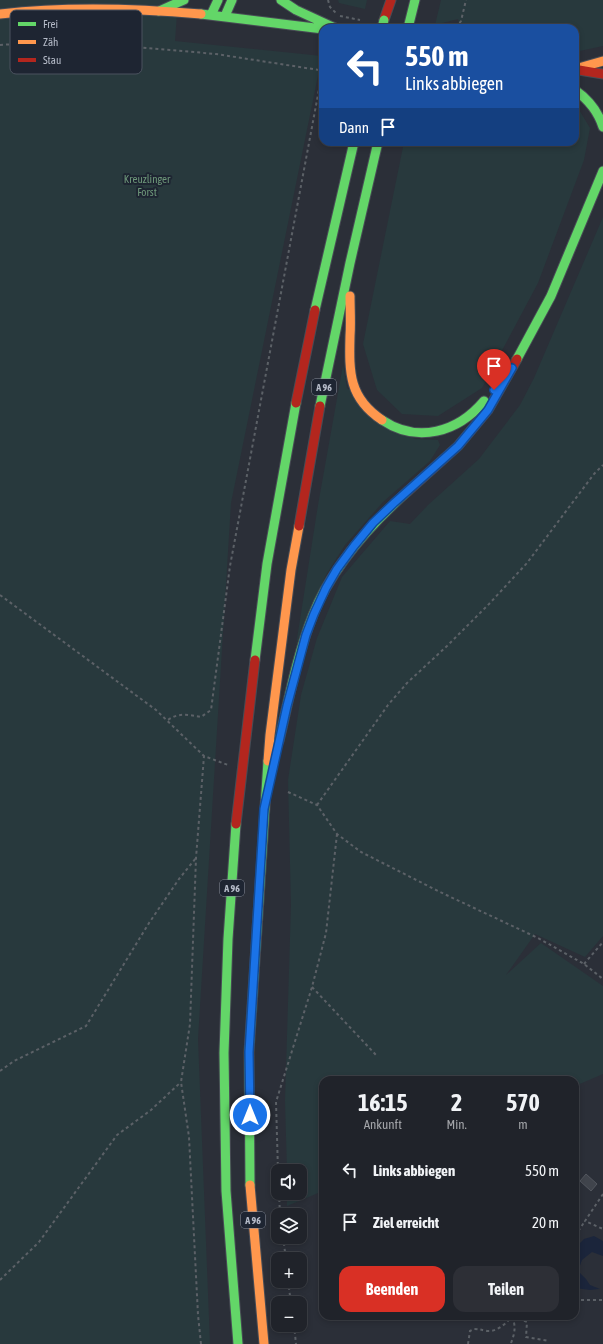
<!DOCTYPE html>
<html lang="de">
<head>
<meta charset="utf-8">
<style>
	:root { --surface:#20232a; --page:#2d2f36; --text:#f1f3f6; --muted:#a2a4a8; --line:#3d4047; --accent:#d93025 }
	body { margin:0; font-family:"Asap Condensed",sans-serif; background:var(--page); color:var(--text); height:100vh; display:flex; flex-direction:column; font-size:15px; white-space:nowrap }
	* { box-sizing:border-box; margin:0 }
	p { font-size:13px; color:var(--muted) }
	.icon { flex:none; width:22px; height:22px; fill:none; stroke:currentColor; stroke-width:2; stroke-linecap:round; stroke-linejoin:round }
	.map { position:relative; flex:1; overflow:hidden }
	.drawer { position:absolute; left:319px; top:1076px; width:260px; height:244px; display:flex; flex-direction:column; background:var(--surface); border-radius:12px; box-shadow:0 2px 6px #0003,0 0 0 1px var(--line) }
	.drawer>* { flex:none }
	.guide { position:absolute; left:319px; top:24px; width:260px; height:122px; border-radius:12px; box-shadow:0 2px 6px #0003,0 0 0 1px var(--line); background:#1a4fa0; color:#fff; overflow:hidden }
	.buttons { position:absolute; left:271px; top:1164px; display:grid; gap:8px }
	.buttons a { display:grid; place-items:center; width:36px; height:36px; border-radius:8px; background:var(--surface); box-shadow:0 2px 6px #0003,0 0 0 1px var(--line); font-size:20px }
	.pin { position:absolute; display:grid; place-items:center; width:34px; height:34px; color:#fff; margin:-41px -17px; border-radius:50% 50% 50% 0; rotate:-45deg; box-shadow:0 0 4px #0007 }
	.pin .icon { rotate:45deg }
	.me { position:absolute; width:44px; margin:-22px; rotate:0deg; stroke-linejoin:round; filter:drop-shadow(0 0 3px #0008) }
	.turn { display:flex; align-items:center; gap:14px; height:84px; padding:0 20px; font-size:18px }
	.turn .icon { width:52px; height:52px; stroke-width:2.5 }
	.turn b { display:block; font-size:28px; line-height:34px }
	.then { display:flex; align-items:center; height:38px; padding:0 20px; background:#0003; gap:8px; font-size:15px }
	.eta { display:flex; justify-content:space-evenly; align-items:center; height:68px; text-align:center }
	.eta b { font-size:24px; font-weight:700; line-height:28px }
	.action { display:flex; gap:8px; margin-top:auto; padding:8px 20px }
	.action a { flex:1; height:46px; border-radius:12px; background:var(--accent); color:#fff; font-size:16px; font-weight:700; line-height:46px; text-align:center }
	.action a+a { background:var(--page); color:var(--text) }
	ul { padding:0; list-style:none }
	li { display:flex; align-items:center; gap:12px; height:52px; padding:0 20px }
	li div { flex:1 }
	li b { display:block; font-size:15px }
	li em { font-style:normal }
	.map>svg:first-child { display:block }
	.green { fill:#28393d }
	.water { fill:#1b253b }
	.building { fill:#40444c; stroke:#53575f }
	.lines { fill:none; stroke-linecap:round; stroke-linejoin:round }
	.fast-casing { stroke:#484c55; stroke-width:11 }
	.slow-casing { stroke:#484c55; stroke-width:11 }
	.jam-casing { stroke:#484c55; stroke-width:11 }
	.path { stroke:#5c6167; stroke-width:2; stroke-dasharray:3 3; stroke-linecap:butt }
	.fast { stroke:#63d668; stroke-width:9 }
	.slow { stroke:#ff974d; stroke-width:9 }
	.jam { stroke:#b3261e; stroke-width:9 }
	.fast-bridge-casing { stroke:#484b53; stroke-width:11; stroke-linecap:butt }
	.fast-bridge { stroke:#63d668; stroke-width:9 }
	.route-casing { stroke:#114b97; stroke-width:10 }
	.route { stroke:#1a73e8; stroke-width:7 }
	.labels { text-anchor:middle; stroke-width:4; stroke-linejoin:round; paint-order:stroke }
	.shield { fill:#1e2532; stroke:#888e9b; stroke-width:1 }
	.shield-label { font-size:10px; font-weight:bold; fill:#b5bbc8 }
	.park-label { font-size:11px; fill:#6e987a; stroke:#1e2532 }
	.key { fill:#1e2532; stroke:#4b525f; stroke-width:1 }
	.key-label { font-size:11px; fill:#b5bbc8 }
</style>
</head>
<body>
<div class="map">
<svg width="603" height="1344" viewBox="0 0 603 1344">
	<rect width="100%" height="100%" fill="#2b2f38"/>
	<path class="green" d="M 0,0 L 178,0 L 175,41 L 322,56 L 231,503 L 198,1039 L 210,1344 L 0,1344 Z
		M 338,0 L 367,0 L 365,9 L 339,3 Z
		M 441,0 L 603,0 L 603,46 L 575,52 L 575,28 L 460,28 L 458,19 L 435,25 Z
		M 575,103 L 590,128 L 584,160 L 538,283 L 482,388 L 438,416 L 402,414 L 377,390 L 363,344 L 404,142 L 575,142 Z
		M 603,217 L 603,936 L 585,957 L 535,934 L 506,975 L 541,943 L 603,986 L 603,1074 L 575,1086 L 575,1080 L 323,1080 L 323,1191 L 287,1206 L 287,1193 L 300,1193 L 300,1171 L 287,1171 L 285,1101 L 291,905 L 288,780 L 301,695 L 317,638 L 342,577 L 390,521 L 410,524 L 428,505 L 479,459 L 520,405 L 534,378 Z
		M 343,365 L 347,388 L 415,439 L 438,440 L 440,445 L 430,461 L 383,502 L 345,545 L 326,575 L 296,645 L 318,505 Z"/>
	<path class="water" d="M 594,1236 L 603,1241 L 603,1256 L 592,1252 L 582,1260 L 578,1271 L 586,1279 L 590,1285 L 600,1289 L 590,1290 L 575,1288 L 575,1248 L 584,1239 Z"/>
	<path class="building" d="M 586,1174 L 597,1184 L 591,1191 L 580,1181 Z"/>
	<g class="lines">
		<g class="fast-casing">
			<path id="fast" d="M 281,0 L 296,10 L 335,28
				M 159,11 L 184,0
				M 201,14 L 323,29
				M 211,15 L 218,0
				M 225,16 L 232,0
				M 408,28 L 415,0
				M 575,90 C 589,100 598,111 603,127
				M 315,310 L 354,142
				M 517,359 L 551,296 L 603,171
				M 320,406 L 350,263 L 378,142
				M 382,420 C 418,444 458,432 484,401
				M 255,660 L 267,564 L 296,403
				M 279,741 C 289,699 297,655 313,615 C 332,566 370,525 408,491
				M 236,824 L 228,939 L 224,1053 L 226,1191 L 238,1344
				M 250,1185 L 249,1052 L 268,761"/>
		</g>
		<g class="slow-casing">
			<path id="slow" d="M 0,14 C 67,6 133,8 201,14
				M 575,69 L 603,61
				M 350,296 C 350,309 351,323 350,336 C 349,373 349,398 382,420
				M 268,761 L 270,735 L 291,570 L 299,526
				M 250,1185 L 264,1344"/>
		</g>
		<g class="jam-casing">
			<path id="jam" d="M 384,20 L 391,0
				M 579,70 L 603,74
				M 296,403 L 315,310
				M 408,491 L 458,446 L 488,410 L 517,359
				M 299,526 L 320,406
				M 236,824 L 255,660"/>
		</g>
		<path class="path" d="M 328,0 L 330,7 L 336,13
			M 340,16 L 360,20
			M 456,28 L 461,21 L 466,0
			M 0,45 L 77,40 L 136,47 L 216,54 L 319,70 L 320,84 L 230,566 L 211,710 L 201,717 C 189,715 179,712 168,720
			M 0,595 L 156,710 L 204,756 L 228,765
			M 288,792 L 317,805 L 337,834 L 361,852 L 440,892 L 538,938 L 584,964 L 603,979
			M 317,805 L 388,705 L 407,683 L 447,646 L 489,604 L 527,563 L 594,474 L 603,465
			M 584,964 L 603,942
			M 312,987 L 376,1055
			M 0,1071 L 14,1061 L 86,1026 L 149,923 L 179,879 L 196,858
			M 278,1171 L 276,1102 L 312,987 L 326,933 L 337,834
			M 279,1193 L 280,1215
			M 603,1194 L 585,1221 L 603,1229
			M 575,1236 L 585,1221
			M 283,1237 L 286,1259
			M 0,1280 L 39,1242 L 117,1135 L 151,1110 L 181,1082
			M 288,1281 L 291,1303
			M 575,1300 L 603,1300
			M 513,1316 L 527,1322 L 526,1337 L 549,1341
			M 294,1325 L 296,1344
			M 511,1343 C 515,1333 516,1326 512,1316
			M 201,1344 L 198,1315 L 189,1137 L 181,1082 L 190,1024 L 196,858 L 204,756
			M 468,1344 L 470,1331 L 474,1329 C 479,1329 482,1330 487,1331 C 497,1332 507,1323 512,1316"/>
		<use href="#fast" class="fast"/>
		<use href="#slow" class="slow"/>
		<use href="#jam" class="jam"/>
		<g class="fast-bridge-casing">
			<path id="fast-bridge" d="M 382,28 L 384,20"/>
		</g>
		<use href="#fast-bridge" class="fast-bridge"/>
	</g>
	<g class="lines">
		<g class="route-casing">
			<path id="route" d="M 250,1115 L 249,1052 L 264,809 L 287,706 L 306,635 L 314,614 L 326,588 L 337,569 L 354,546 L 373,523 L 394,503 L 458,446 L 488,410 L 512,368 L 494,390"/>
		</g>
		<use href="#route" class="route"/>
	</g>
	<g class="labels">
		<g class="shield">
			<rect x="312" y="379" width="24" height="16" rx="3"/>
			<rect x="220" y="880" width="24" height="16" rx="3"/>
			<rect x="241" y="1212" width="24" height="16" rx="3"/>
		</g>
		<g class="shield-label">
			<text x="324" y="391">A 96</text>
			<text x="232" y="892">A 96</text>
			<text x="253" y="1224">A 96</text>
		</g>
		<g class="park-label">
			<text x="147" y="183">Kreuzlinger<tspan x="147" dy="13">Forst</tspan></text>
		</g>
	</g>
	<rect x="10" y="10" width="132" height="64" rx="6" class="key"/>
	<rect x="18" y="22" width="18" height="4" fill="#63d668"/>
	<rect x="18" y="40" width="18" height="4" fill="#ff974d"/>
	<rect x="18" y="58" width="18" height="4" fill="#b3261e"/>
	<g class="key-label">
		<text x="43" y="28">Frei</text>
		<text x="43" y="46">Zäh</text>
		<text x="43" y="64">Stau</text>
	</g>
</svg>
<div class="buttons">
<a><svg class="icon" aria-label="sound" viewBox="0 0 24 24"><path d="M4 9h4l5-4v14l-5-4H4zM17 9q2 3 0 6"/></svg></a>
<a><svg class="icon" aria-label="layers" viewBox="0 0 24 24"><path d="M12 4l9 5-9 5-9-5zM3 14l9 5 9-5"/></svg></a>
<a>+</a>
<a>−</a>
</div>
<div class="pin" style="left:494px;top:390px;background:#d93025"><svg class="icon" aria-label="arrive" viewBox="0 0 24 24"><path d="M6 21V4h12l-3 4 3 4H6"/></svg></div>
<svg class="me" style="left:250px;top:1115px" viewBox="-20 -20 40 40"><circle r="17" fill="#1a73e8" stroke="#fff" stroke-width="3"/><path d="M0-11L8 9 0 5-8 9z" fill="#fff"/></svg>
<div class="guide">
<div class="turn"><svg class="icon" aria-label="left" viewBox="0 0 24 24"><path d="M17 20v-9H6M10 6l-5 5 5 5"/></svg><div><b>550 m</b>Links abbiegen</div></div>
<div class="then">Dann<svg class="icon" aria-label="arrive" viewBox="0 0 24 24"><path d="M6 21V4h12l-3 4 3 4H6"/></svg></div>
</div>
<section class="drawer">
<div class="eta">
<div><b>16:15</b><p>Ankunft</p></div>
<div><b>2</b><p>Min.</p></div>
<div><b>570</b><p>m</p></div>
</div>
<ul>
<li><svg class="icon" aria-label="left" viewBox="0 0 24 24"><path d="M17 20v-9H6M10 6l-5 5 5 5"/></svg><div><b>Links abbiegen</b></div><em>550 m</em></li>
<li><svg class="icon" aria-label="arrive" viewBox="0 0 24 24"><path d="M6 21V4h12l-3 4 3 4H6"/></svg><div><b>Ziel erreicht</b></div><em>20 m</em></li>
</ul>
<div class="action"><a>Beenden</a><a>Teilen</a></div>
</section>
</div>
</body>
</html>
